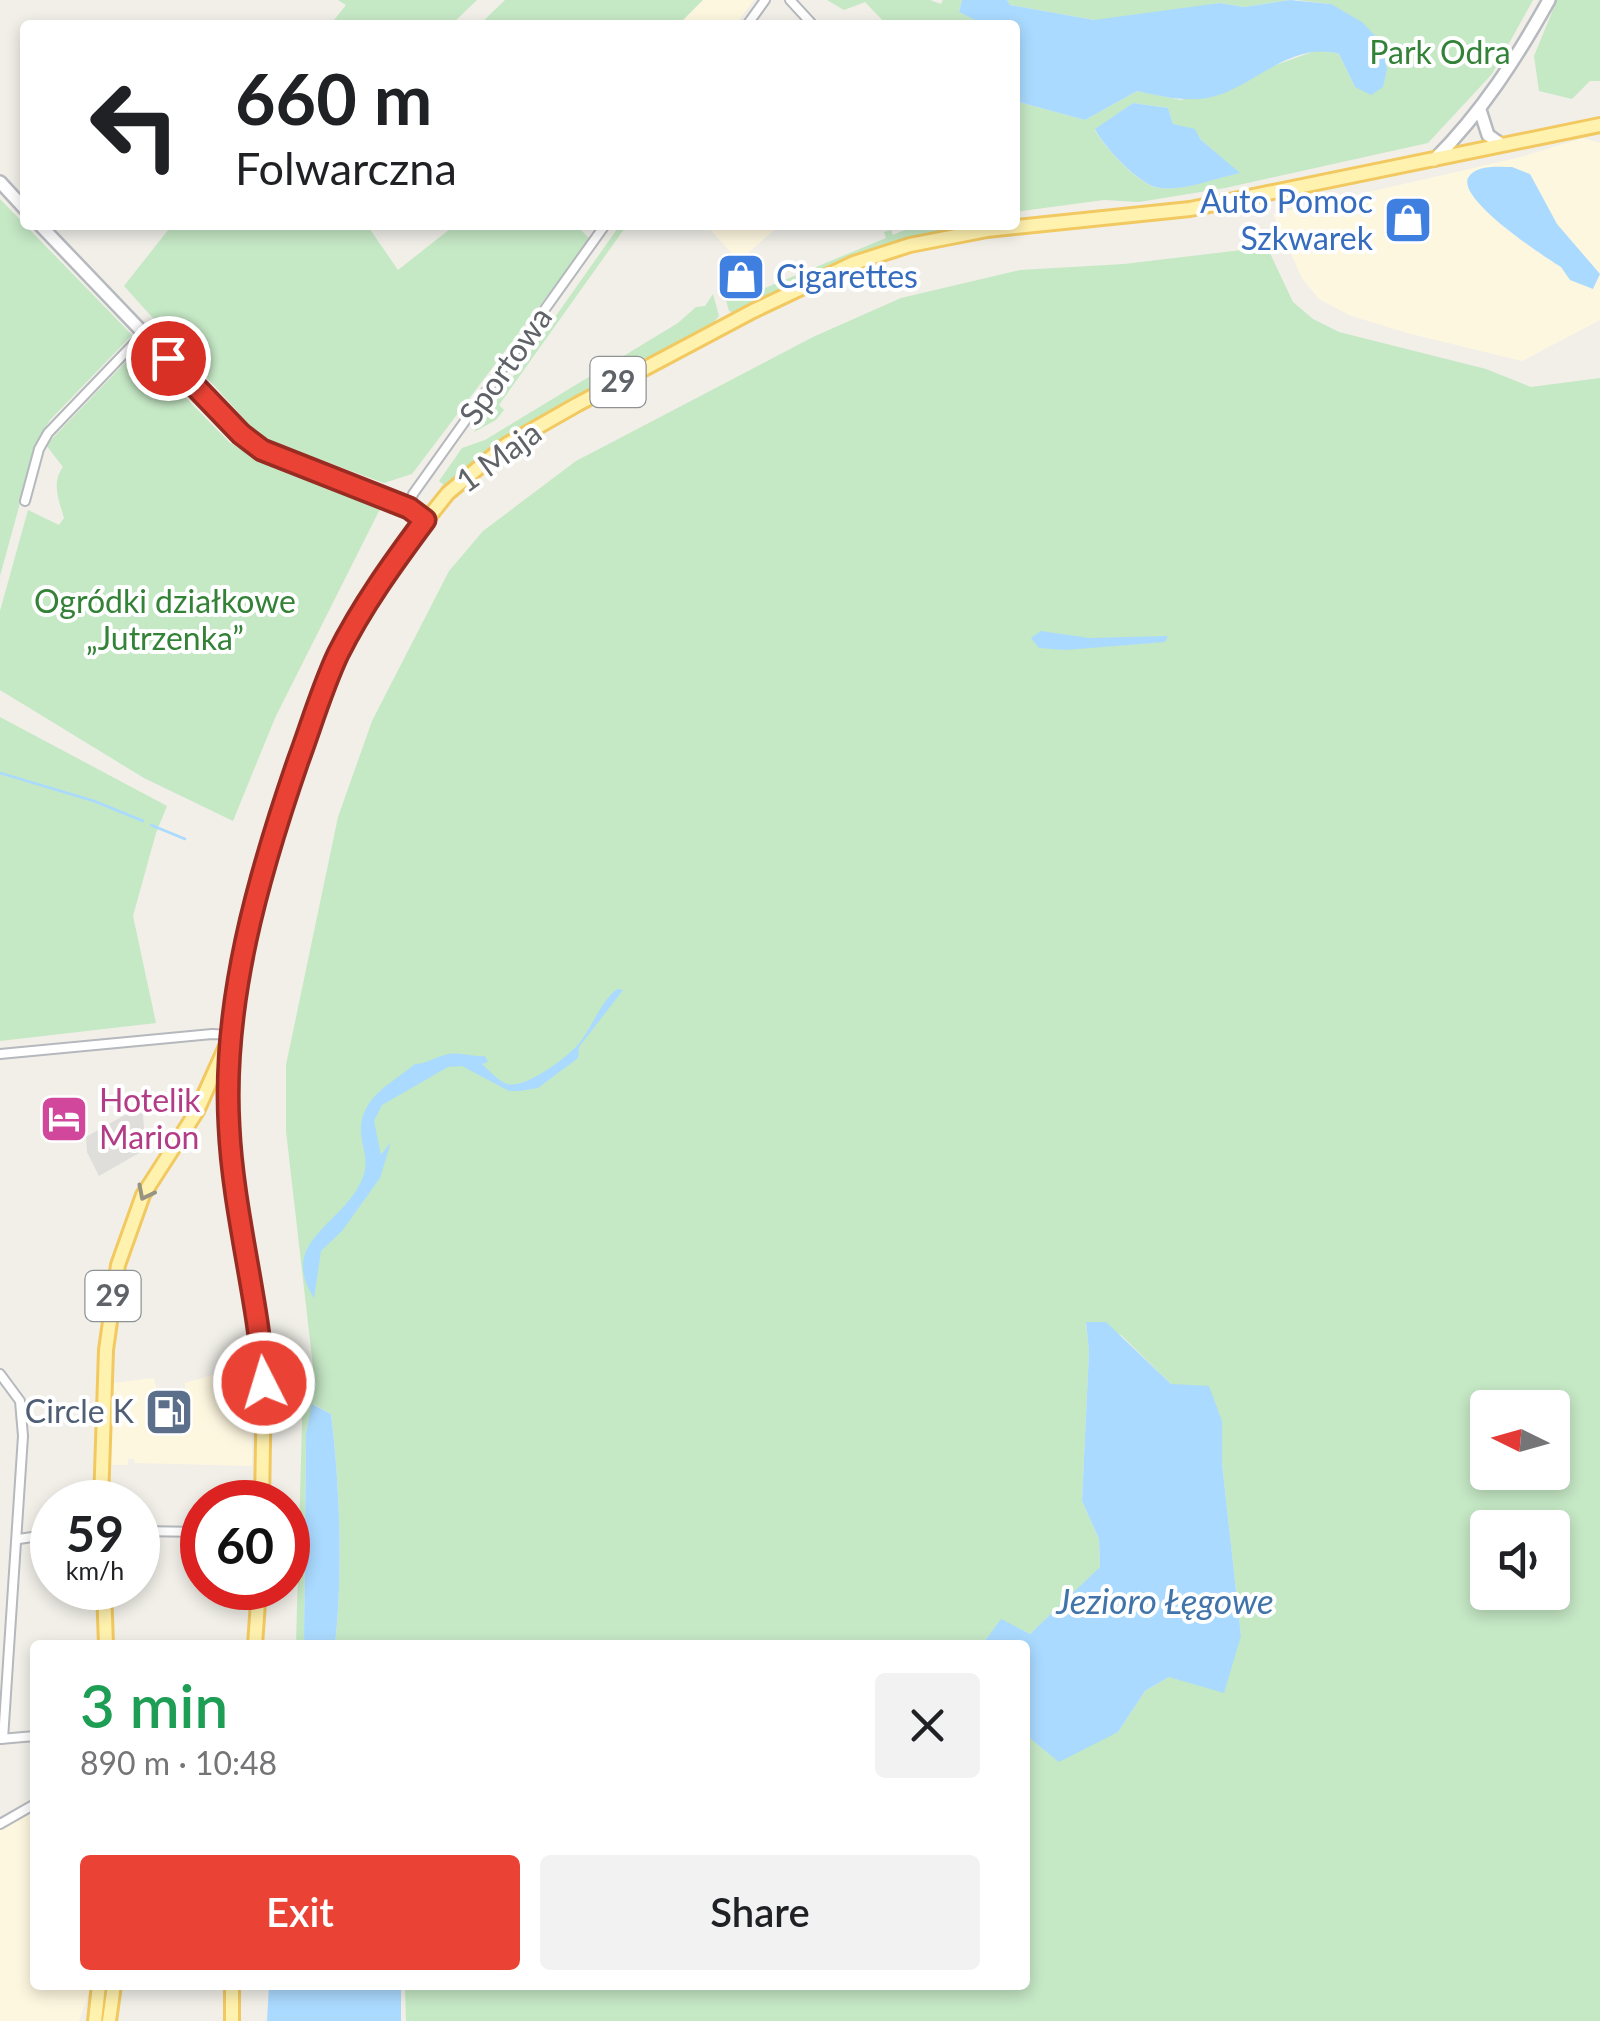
<!DOCTYPE html>
<html lang="en">
<head>
<meta charset="utf-8">
<style>
	:root { --surface:#fff; --page:#f2f2f2; --text:#202124; --muted:#757577; --accent:#ea4335 }
	body { margin:0; font-family:Lato,sans-serif; background:var(--page); color:var(--text); height:100vh; display:flex; flex-direction:column; font-size:38px; white-space:nowrap }
	* { box-sizing:border-box; margin:0 }
	p { font-size:32px; color:var(--muted) }
	.icon { flex:none; width:55px; height:55px; fill:none; stroke:currentColor; stroke-width:2; stroke-linecap:round; stroke-linejoin:round }
	.map { position:relative; flex:1; overflow:hidden }
	.side { position:absolute; left:30px; top:1640px; width:1000px; height:350px; display:flex; flex-direction:column; background:var(--surface); border-radius:10px; box-shadow:0 5px 15px #0003 }
	.side>* { flex:none }
	.hud { position:absolute; left:20px; top:20px; width:1000px; height:210px; border-radius:10px; box-shadow:0 5px 15px #0003; background:#fff; color:var(--text); overflow:hidden }
	.needle { width:65px; rotate:275deg }
	.fabs { position:absolute; left:1470px; top:1390px; display:grid; gap:20px }
	.fabs a { display:grid; place-items:center; width:100px; height:100px; border-radius:10px; background:var(--surface); box-shadow:0 5px 15px #0003; font-size:50px }
	.speed { position:absolute; left:30px; top:1480px; display:flex; gap:20px; font-size:50px; font-weight:700; text-align:center }
	.speed>* { display:grid; place-content:center; width:130px; height:130px; border-radius:50%; background:var(--surface); box-shadow:0 5px 15px #0003; line-height:1 }
	.speed small { font-size:25px; font-weight:400 }
	.speed .limit { border:15px solid #d22; background:#fff; color:#111 }
	.pin { position:absolute; display:grid; place-items:center; width:85px; height:85px; color:#fff; margin:-42px; border:5px solid #fff; border-radius:50%; box-shadow:0 2px 10px #0007 }
	.me { position:absolute; width:110px; margin:-55px; rotate:355deg; stroke-linejoin:round; filter:drop-shadow(0 0 8px #0008) }
	.turn { display:flex; align-items:center; gap:35px; height:210px; padding:0 50px; font-size:45px }
	.turn .icon { width:130px; height:130px; stroke-width:2.5 }
	.turn b { display:block; font-size:70px; line-height:85px }
	.round { display:grid; place-items:center; flex:none; width:105px; height:105px; border-radius:10px; background:var(--page) }
	.head { display:flex; align-items:center; justify-content:space-between; height:170px; padding:0 50px }
	h1 { font-size:60px; font-weight:600; line-height:75px; color:#1e9e55 }
	.primary-button { display:flex; gap:20px; margin-top:auto; padding:20px 50px }
	.primary-button a { flex:1; height:115px; border-radius:10px; background:var(--accent); color:#fff; font-size:40px; font-weight:600; line-height:115px; text-align:center }
	.primary-button a+a { background:var(--page); color:var(--text) }
	.map>svg:first-child { display:block }
	.commercial { fill:#fef7e0 }
	.industrial { fill:#e0deda }
	.green { fill:#c5e8c5; fill-rule:evenodd }
	.water { fill:#aadaff }
	.lines { fill:none; stroke-linecap:round; stroke-linejoin:round }
	.stream { stroke:#aadaff; stroke-width:2.5 }
	.street-casing { stroke:#b5b8bc; stroke-width:12 }
	.secondary-casing { stroke:#b6babf; stroke-width:16 }
	.primary-casing { stroke:#f2c960; stroke-width:18 }
	.street { stroke:#fff; stroke-width:8 }
	.secondary { stroke:#fff; stroke-width:11 }
	.primary { stroke:#fff2af; stroke-width:12 }
	.oneway { stroke:#979581 }
	.route-casing { stroke:#982c22; stroke-width:25 }
	.route { stroke:#ea4335; stroke-width:18 }
	.labels { text-anchor:middle; stroke-width:8; stroke-linejoin:round; paint-order:stroke }
	.shield { fill:#fff; stroke:#8f9295; stroke-width:2.5 }
	.shield-label { font-size:30px; font-weight:bold; fill:#5f6368 }
	.park-label { font-size:32px; fill:#348238; stroke:#fff }
	.shop-label { font-size:32px; fill:#366cbe; stroke:#fff; text-anchor:end }
	.street-label { font-size:32px; fill:#5f6368; stroke:#fff }
	.hotel-label { font-size:32px; fill:#b23c85; stroke:#fff; text-anchor:start }
	.service-label { font-size:32px; fill:#4e5e75; stroke:#fff; text-anchor:end }
	.water-label { font-size:35px; font-style:italic; fill:#4174aa; stroke:#fff }
</style>
</head>
<body>
<div class="map">
<svg width="1600" height="2021" viewBox="0 0 1600 2021">
	<rect width="100%" height="100%" fill="#f1efe8"/>
	<path class="commercial" d="M 703,0 L 754,0 L 735,25 L 678,25 Z
		M 1583,138 L 1600,143 L 1600,320 L 1522,361 L 1407,333 L 1349,315 L 1319,299 L 1302,278 L 1273,214 L 1517,158 Z
		M 706,225 L 780,225 L 739,261 Z
		M 253,1369 L 252,1466 L 135,1463 L 134,1459 L 128,1459 L 128,1465 L 110,1465 L 113,1383 L 154,1378 L 158,1395 L 185,1391 L 185,1383 L 219,1373 Z
		M 35,1808 L 35,1985 L 92,1985 L 79,2021 L 0,2021 L 0,1831 Z"/>
	<path class="industrial" d="M 142,1105 L 146,1149 L 99,1176 L 87,1152 L 86,1137 Z"/>
	<path class="green" d="M 338,0 L 477,0 L 451,25 L 330,25 L 346,5 Z
		M 505,0 L 703,0 L 678,25 L 479,25 Z
		M 827,0 L 930,0 L 941,4 L 943,0 L 962,0 L 959,12 L 980,22 L 980,25 L 887,25 L 865,2 L 844,10 Z
		M 1007,0 L 1290,0 L 1244,7 L 1220,3 L 1114,20 L 1094,20 L 1010,5 Z
		M 1297,0 L 1533,0 L 1492,74 L 1428,143 L 1225,188 L 1139,202 L 1104,200 L 1015,212 L 1015,101 L 1085,120 L 1137,91 L 1181,100 L 1320,49 L 1339,54 L 1355,87 L 1331,4 ZM 1133,103 L 1168,108 L 1173,124 L 1200,139 L 1239,173 C 1215,178 1184,191 1159,188 C 1141,187 1103,146 1095,130 Z
		M 1557,0 L 1600,0 L 1600,81 L 1590,81 L 1572,99 L 1539,91 L 1534,56 Z
		M 0,199 L 132,335 L 50,420 L 37,441 L 0,576 Z
		M 172,225 L 367,225 L 398,270 L 455,225 L 576,225 L 590,239 L 412,474 L 384,483 L 272,442 L 256,432 L 124,286 Z
		M 620,225 L 627,225 L 499,405 L 504,410 L 496,420 L 474,432 Z
		M 916,225 L 969,225 L 934,234 L 737,314 L 729,311 L 725,297 L 732,283 L 741,298 L 886,238 L 884,232 L 891,230 L 893,235 Z
		M 1267,247 L 1293,302 L 1313,319 L 1339,332 L 1486,369 L 1531,387 L 1600,378 L 1600,2021 L 406,2021 L 405,1985 L 1025,1985 L 1025,1729 L 1031,1739 L 1118,1732 L 1145,1691 L 1241,1636 L 1222,1463 L 1222,1421 L 1171,1384 L 1121,1335 L 1086,1323 L 1089,1351 L 1082,1501 L 1099,1539 L 1100,1568 L 1030,1634 L 1001,1620 L 982,1645 L 335,1645 C 343,1575 340,1484 331,1414 L 313,1404 L 306,1434 L 304,1645 L 296,1645 L 303,1386 L 315,1384 L 286,1131 L 286,1065 L 338,817 L 372,721 L 449,571 L 483,531 L 576,461 L 813,337 L 901,298 L 1020,270 L 1124,264 ZM 1488,1408 L 1552,1408 L 1552,1472 L 1488,1472 ZM 1488,1528 L 1552,1528 L 1552,1592 L 1488,1592 Z
		M 713,294 L 719,316 L 708,329 L 496,445 L 446,487 L 439,481 L 462,448 L 485,440 L 678,323 L 696,307 L 705,306 Z
		M 138,349 L 230,443 L 269,465 L 380,509 L 275,718 L 233,821 L 144,778 L 0,690 L 0,611 L 28,510 L 59,525 L 64,518 C 59,500 51,483 63,467 L 46,445 Z
		M 0,717 L 167,806 L 156,833 L 133,916 L 156,1023 L 0,1041 Z"/>
	<path class="water" d="M 962,0 L 1007,0 L 1010,5 L 1094,20 L 1220,3 L 1244,7 L 1290,0 L 1331,4 L 1362,22 L 1380,41 L 1387,69 L 1383,87 L 1371,95 L 1355,87 L 1339,54 C 1289,40 1252,90 1207,98 C 1183,102 1160,96 1137,91 L 1085,120 L 1015,101 L 1015,25 L 980,25 L 979,22 L 959,12 Z
		M 1133,103 L 1168,108 L 1173,124 L 1195,129 L 1200,139 L 1240,173 C 1216,178 1185,191 1160,188 C 1141,187 1103,146 1095,129 Z
		M 1512,167 L 1530,174 L 1557,224 L 1600,274 L 1593,289 L 1570,280 L 1561,267 C 1543,256 1458,200 1468,178 C 1475,164 1500,167 1512,167 Z
		M 1041,631 L 1089,638 L 1168,636 L 1165,642 L 1065,650 L 1039,648 L 1031,638 Z
		M 617,989 L 623,990 L 579,1047 L 578,1058 L 538,1088 L 519,1091 L 509,1091 L 462,1066 L 448,1067 L 382,1105 L 374,1121 L 381,1155 L 391,1142 L 380,1178 L 342,1231 L 321,1251 L 314,1298 C 276,1239 348,1224 364,1174 C 369,1158 360,1143 361,1127 C 363,1095 394,1082 415,1064 C 427,1064 437,1056 449,1054 C 462,1052 472,1057 485,1056 L 488,1062 L 482,1064 C 490,1071 498,1081 507,1084 C 526,1089 570,1056 581,1041 C 594,1023 600,1003 617,989 Z
		M 1086,1322 L 1106,1322 L 1171,1384 L 1209,1386 L 1222,1421 L 1222,1463 L 1241,1636 L 1224,1693 L 1169,1677 L 1145,1691 L 1118,1732 L 1059,1762 L 1031,1739 L 1025,1729 L 1025,1645 L 982,1645 L 1001,1619 L 1030,1634 L 1100,1567 L 1099,1539 L 1082,1501 L 1089,1351 Z
		M 312,1404 L 331,1414 C 340,1486 343,1573 335,1645 L 304,1645 L 306,1434 Z
		M 269,1985 L 401,1985 L 401,2021 L 267,2021 Z"/>
	<g class="lines">
		<path class="stream" d="M 0,773 L 94,801 L 143,821
			M 151,825 L 185,839"/>
		<g class="street-casing">
			<path id="street" d="M 790,0 L 813,25
				M 747,25 L 765,0
				M 25,501 L 39,449 L 48,433 L 144,333
				M 409,508 L 413,494 L 605,225
				M 0,1054 L 212,1034 L 231,1035
				M 0,1374 L 20,1401 L 23,1436 L 3,1739
				M 138,1531 L 202,1532
				M 19,1539 L 52,1534
				M 0,1739 L 35,1736
				M 0,1824 L 35,1804"/>
		</g>
		<g class="secondary-casing">
			<path id="secondary" d="M 1480,110 L 1488,135 L 1502,145
				M 1434,160 C 1482,112 1516,59 1549,0
				M 0,182 L 25,209
				M 40,225 L 241,435 L 262,450 L 409,508 L 425,520"/>
		</g>
		<g class="primary-casing">
			<path id="primary" d="M 101,1502 L 106,1350 L 118,1265 L 143,1195 L 197,1111 L 228,1042
				M 262,1502 L 264,1383 L 260,1337 L 233,1172 L 229,1125 L 231,1035 L 237,986 L 270,849 L 325,684 L 366,602 L 400,553 L 448,493 L 506,445 L 578,404 L 753,311 L 854,263 L 910,245 L 987,230 L 1190,209 L 1600,125
				M 104,1588 L 106,1645
				M 255,1645 L 259,1588
				M 95,2021 L 99,1985
				M 109,2021 L 114,1985
				M 232,2021 L 232,1985"/>
		</g>
		<use href="#street" class="street"/>
		<use href="#secondary" class="secondary"/>
		<use href="#primary" class="primary"/>
	</g>
	<defs><path id="oneway-chevron" d="M-2-3.5L2.5 0L-2 3.5" fill="none" stroke-width="1.6" stroke-linecap="round" stroke-linejoin="round" transform="scale(2.5)"/></defs>
	<use class="oneway" href="#oneway-chevron" transform="translate(145 1193) rotate(117)"/>
	<g class="lines">
		<g class="route-casing">
			<path id="route" d="M 168,358 L 241,434 L 262,450 L 409,508 L 425,520 C 393,563 362,606 338,654 C 322,688 311,726 298,761 C 258,877 222,1002 229,1126 C 233,1212 258,1297 264,1383"/>
		</g>
		<use href="#route" class="route"/>
	</g>
	<defs>
		<g id="shop-square" transform="scale(2.5)"><rect x="-9" y="-9" width="18" height="18" rx="4" fill="#3f7fe0" stroke="#fff"/><path d="M-5-2.5h2.3a2.7 3.5 0 0 1 5.4 0H5L5.5 6h-11ZM-1.5-2.5h3a1.5 2.3 0 0 0-3 0Z" fill="#fff"/></g>
		<g id="hotel-square" transform="scale(2.5)"><rect x="-9" y="-9" width="18" height="18" rx="4" fill="#d1479c" stroke="#fff"/><path d="M-6-4.5h1.5V1H6V5H4.5V3h-9V5H-6ZM-4 0a1.8 1.8 0 1 1 3.6 0ZM.5 0V-2.5h3Q6-2.5 6 0Z" fill="#fff"/></g>
		<g id="fuel-square" transform="scale(2.5)"><rect x="-9" y="-9" width="18" height="18" rx="4" fill="#5c6f8a" stroke="#fff"/><path d="M-5.5-6h7V0h2V4h1.3V-2.5L3-4.5l.8-.8L6-3V5H2.5V1h-1V6h-7ZM-4.2-4.7v3.2H.2V-4.7Z" fill="#fff"/></g>
	</defs>
	<g fill-rule="evenodd">
		<use href="#shop-square" x="1408" y="220"/>
		<use href="#shop-square" x="741" y="277"/>
		<use href="#hotel-square" x="64" y="1119"/>
		<use href="#fuel-square" x="169" y="1412"/>
	</g>
	<g class="labels">
		<g class="shield">
			<rect x="590.5" y="357" width="55" height="50" rx="8"/>
			<rect x="85.5" y="1271" width="55" height="50" rx="8"/>
		</g>
		<g class="shield-label">
			<text x="618" y="392">29</text>
			<text x="113" y="1306">29</text>
		</g>
		<g class="park-label">
			<text x="1440" y="64">Park Odra</text>
			<text x="165" y="613">Ogródki działkowe<tspan x="165" dy="37">„Jutrzenka”</tspan></text>
		</g>
		<g class="shop-label">
			<text x="1373" y="213">Auto Pomoc<tspan x="1373" dy="37">Szkwarek</tspan></text>
			<text x="776" y="288" text-anchor="start">Cigarettes</text>
		</g>
		<g class="street-label">
			<text transform="translate(506 366) rotate(-55)" y="11">Sportowa</text>
			<text transform="translate(499 457) rotate(-36)" y="11">1 Maja</text>
		</g>
		<g class="hotel-label">
			<text x="99" y="1112">Hotelik<tspan x="99" dy="37">Marion</tspan></text>
		</g>
		<g class="service-label">
			<text x="134" y="1423">Circle K</text>
		</g>
		<g class="water-label">
			<text x="1165" y="1614">Jezioro Łęgowe</text>
		</g>
	</g>
</svg>
<div class="fabs">
<a><svg class="needle" viewBox="-14 -14 28 28"><path d="M0-13l5 13h-10z" fill="#e53935"/><path d="M0 13l5-13h-10z" fill="#757577"/></svg></a>
<a><svg class="icon" aria-label="sound" viewBox="0 0 24 24"><path d="M4 9h4l5-4v14l-5-4H4zM17 9q2 3 0 6"/></svg></a>
</div>
<div class="speed"><div>59<small>km/h</small></div><div class="limit">60</div></div>
<div class="pin" style="left:168px;top:358px;background:#d93025"><svg class="icon" aria-label="arrive" viewBox="0 0 24 24"><path d="M6 21V4h12l-3 4 3 4H6"/></svg></div>
<svg class="me" style="left:264px;top:1383px" viewBox="-20 -20 40 40"><circle r="17" fill="#ea4335" stroke="#fff" stroke-width="3"/><path d="M0-11L8 9 0 5-8 9z" fill="#fff"/></svg>
<div class="hud">
<div class="turn"><svg class="icon" aria-label="left" viewBox="0 0 24 24"><path d="M17 20v-9H6M10 6l-5 5 5 5"/></svg><div><b>660 m</b>Folwarczna</div></div>
</div>
<section class="side">
<div class="head"><div><h1>3 min</h1><p>890 m · 10:48</p></div><a class="round"><svg class="icon" aria-label="close" viewBox="0 0 24 24"><path d="M6 6l12 12M18 6L6 18"/></svg></a></div>
<div class="primary-button"><a>Exit</a><a>Share</a></div>
</section>
</div>
</body>
</html>
